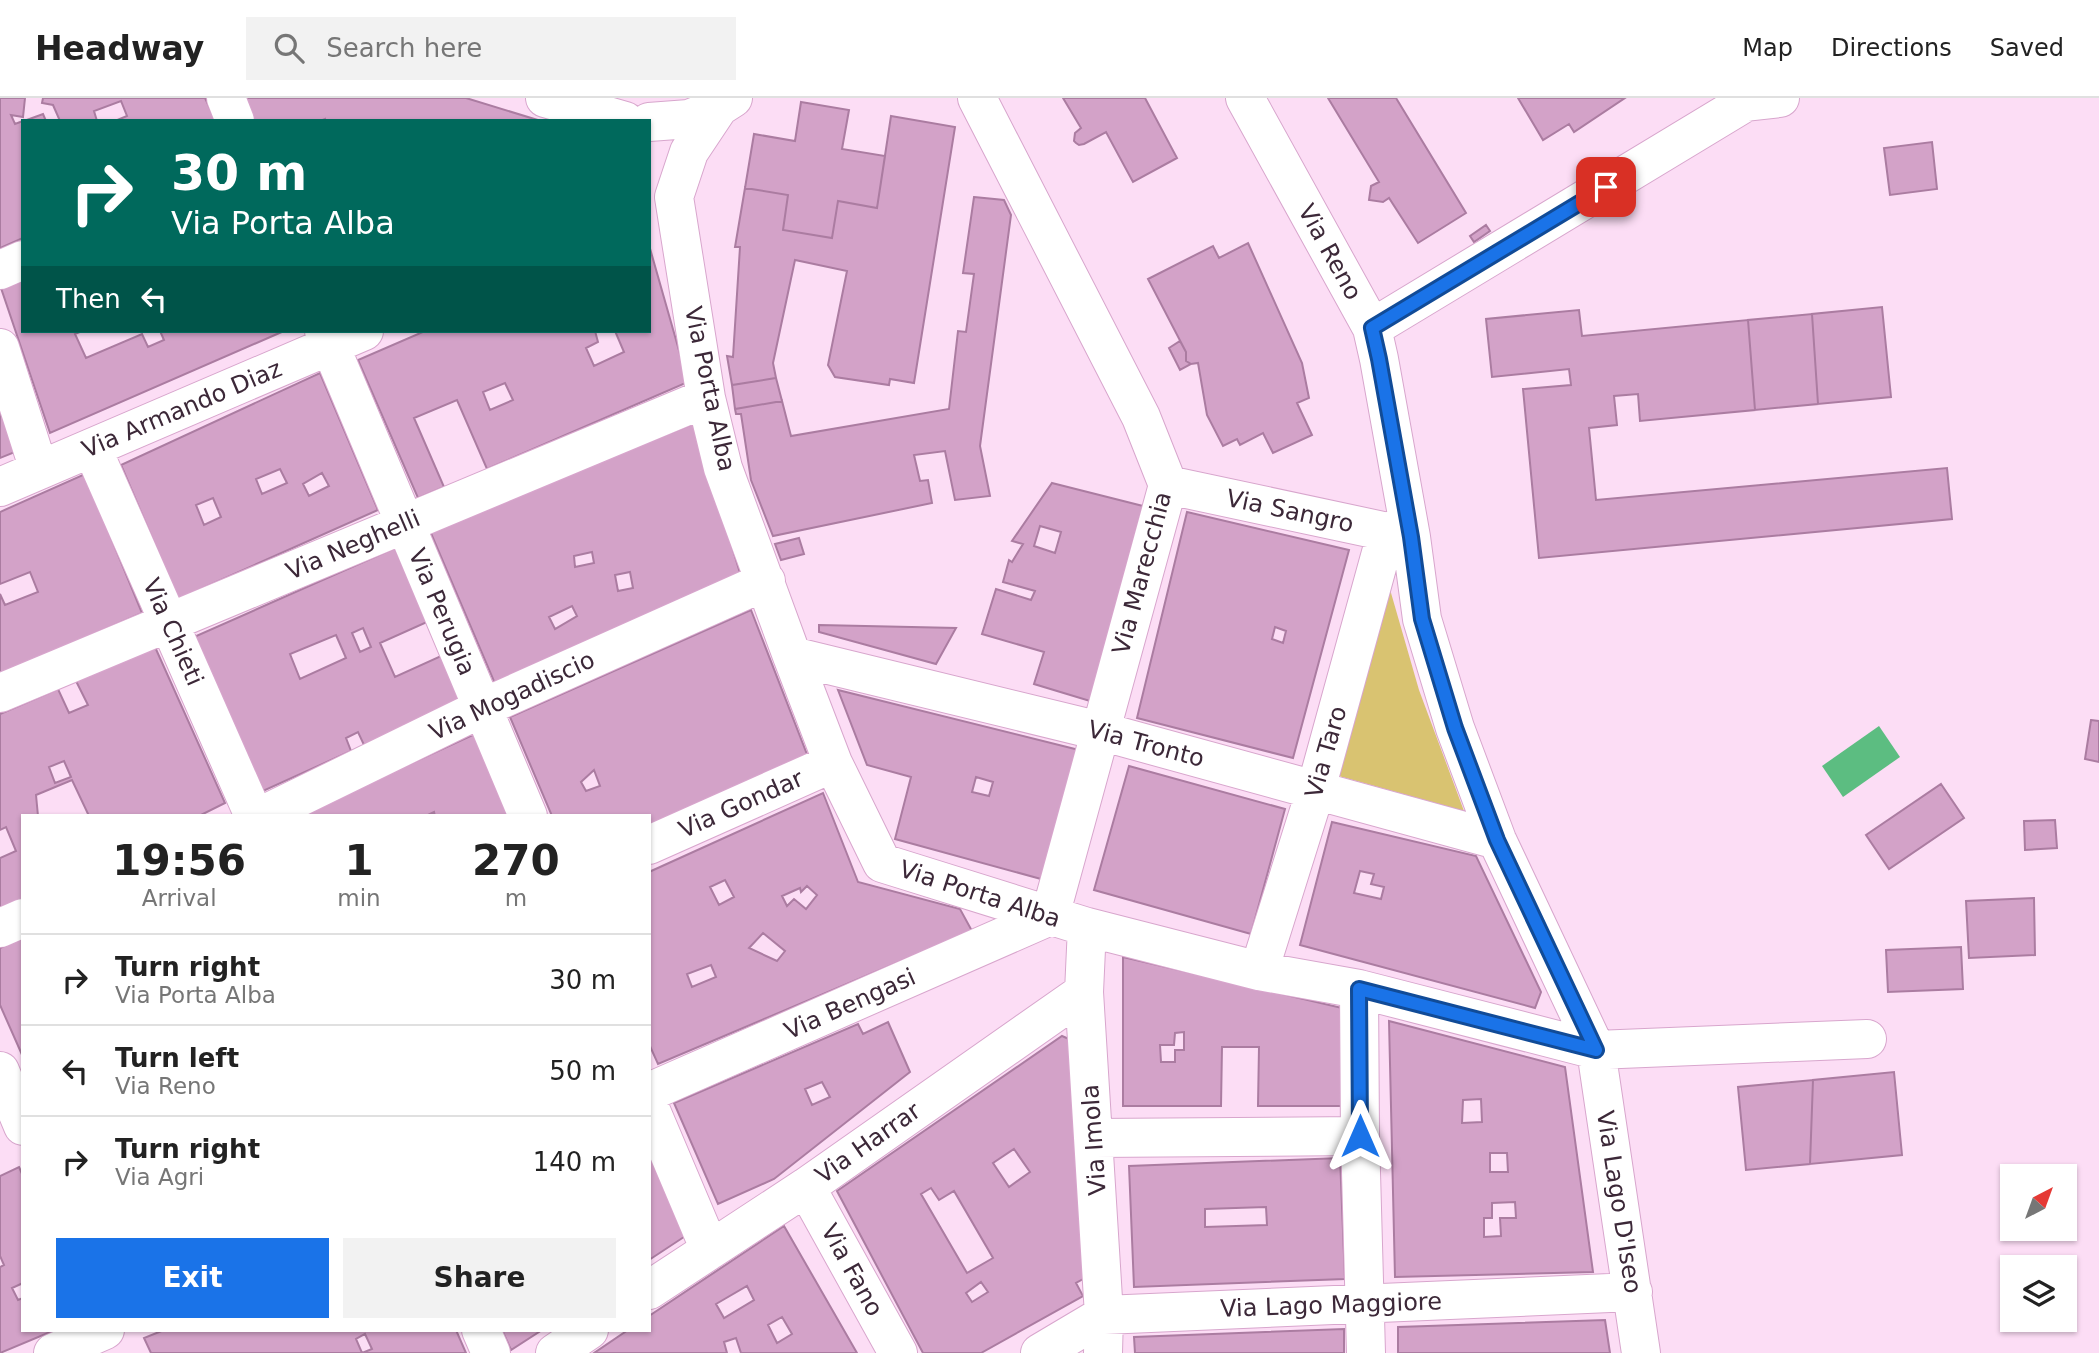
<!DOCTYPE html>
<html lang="en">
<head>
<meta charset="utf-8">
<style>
	:root { --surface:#fff; --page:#f2f2f2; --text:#222; --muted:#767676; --line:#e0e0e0; --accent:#1a73e8 }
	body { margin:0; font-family:"DejaVu Sans",sans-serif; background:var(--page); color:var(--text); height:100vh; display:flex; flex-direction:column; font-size:26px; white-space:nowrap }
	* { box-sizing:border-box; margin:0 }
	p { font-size:23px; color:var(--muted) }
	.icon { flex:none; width:38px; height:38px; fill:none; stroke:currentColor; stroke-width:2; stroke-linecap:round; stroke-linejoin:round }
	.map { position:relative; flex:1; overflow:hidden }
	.drawer { position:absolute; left:21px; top:716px; width:630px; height:518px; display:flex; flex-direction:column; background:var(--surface); border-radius:0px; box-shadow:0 2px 5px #0004 }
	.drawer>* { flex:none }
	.top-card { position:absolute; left:21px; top:21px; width:630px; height:214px; border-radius:0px; box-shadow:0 2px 5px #0004; background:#00695c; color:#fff; overflow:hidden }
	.needle { width:46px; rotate:41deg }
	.fabs { position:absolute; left:2000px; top:1066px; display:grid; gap:14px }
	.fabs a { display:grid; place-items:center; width:77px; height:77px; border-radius:0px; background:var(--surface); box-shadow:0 2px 5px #0004; font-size:35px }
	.pin { position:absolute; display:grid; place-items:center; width:60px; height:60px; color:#fff; margin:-30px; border-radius:14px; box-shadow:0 4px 10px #0006 }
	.me { position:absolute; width:77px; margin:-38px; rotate:0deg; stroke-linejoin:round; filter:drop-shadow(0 0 5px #0008) }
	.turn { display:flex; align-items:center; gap:24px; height:147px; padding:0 35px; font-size:32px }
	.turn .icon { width:91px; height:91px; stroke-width:2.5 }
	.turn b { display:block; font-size:49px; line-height:60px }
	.then { display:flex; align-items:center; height:66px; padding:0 35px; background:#0003; gap:14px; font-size:26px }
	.eta { display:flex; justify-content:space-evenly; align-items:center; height:119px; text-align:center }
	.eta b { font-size:42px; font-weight:700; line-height:49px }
	.primary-button { display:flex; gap:14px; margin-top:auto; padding:14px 35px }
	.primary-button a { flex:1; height:80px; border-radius:0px; background:var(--accent); color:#fff; font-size:28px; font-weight:700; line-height:80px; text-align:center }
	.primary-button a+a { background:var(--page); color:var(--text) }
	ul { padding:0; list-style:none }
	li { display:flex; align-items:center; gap:21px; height:91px; padding:0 35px; border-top:2px solid var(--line) }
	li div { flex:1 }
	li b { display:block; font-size:26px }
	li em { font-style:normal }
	header { display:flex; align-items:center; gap:42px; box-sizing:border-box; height:98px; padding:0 35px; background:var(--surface); border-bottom:2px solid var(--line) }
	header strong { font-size:33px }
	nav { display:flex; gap:38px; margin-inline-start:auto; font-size:24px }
	.search { width:490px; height:63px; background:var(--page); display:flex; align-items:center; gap:18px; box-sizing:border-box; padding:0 24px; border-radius:0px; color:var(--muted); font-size:26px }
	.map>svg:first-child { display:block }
	.green { fill:#d9c371 }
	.water { fill:#5cbd81 }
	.building { fill:#d3a2c8; stroke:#ab7ca1; stroke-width:2; fill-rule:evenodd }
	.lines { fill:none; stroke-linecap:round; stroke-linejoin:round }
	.minor-casing { stroke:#d8a6cd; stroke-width:40 }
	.minor { stroke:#fff; stroke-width:38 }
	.route-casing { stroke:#114b97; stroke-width:18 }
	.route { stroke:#1a73e8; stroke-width:12 }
	.labels { text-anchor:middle; stroke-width:5; stroke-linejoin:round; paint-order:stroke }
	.street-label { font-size:24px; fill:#3c2838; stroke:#fff }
</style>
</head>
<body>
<header>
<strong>Headway</strong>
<div class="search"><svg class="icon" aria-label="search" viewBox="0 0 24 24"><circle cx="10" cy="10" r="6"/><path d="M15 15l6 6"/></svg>Search here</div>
<nav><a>Map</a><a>Directions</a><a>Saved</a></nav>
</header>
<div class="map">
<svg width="2099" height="1255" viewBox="0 0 2099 1255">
	<rect width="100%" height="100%" fill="#fcddf5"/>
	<path class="green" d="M 1387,481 L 1419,592 L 1464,713 L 1335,677 Z"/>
	<path class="water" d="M 1879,628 L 1900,659 L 1843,699 L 1822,668 Z"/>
	<path class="building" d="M 0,0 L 25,0 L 23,19 L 11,17 L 15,26 L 23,23 L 23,140 L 0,150 Z
		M 43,0 L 205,0 L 216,23 L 115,23 L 127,18 L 121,3 L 94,13 L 97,23 L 60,23 L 53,7 L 42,5 Z
		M 243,0 L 466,0 L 541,23 L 325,23 L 325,21 L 320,23 L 253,23 Z
		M 1063,0 L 1145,0 L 1177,60 L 1133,84 L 1106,34 L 1084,46 L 1079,47 L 1076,45 L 1074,43 L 1075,35 L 1081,30 Z
		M 1328,0 L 1396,0 L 1466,115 L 1418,145 L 1389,100 L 1383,104 L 1369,102 L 1371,88 L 1379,84 Z
		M 1518,0 L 1625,0 L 1574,34 L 1569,26 L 1543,42 Z
		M 801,4 L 849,12 L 842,51 L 885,58 L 877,110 L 838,103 L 832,140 L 783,132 L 788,97 L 745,90 L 754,36 L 795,43 Z
		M 43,16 L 46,23 L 24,23 Z
		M 891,18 L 955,29 L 914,285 L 890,281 L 889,287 L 835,279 L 828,267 L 847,173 L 795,162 L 773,265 L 776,280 L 732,287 L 727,258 L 733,259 L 740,149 L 735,149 L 745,90 L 788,97 L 783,132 L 832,140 L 838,103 L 877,110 Z
		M 1932,44 L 1937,91 L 1890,97 L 1884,50 Z
		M 974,99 L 1004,102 L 1011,117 L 980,348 L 990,398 L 955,402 L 945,353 L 914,357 L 920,383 L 928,382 L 932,405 L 773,438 L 751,382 L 741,316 L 736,316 L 735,311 L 782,303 L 791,338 L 949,311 L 958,233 L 966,234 L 974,176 L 963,175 Z
		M 1486,127 L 1490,133 L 1474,144 L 1470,138 Z
		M 1248,145 L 1302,265 L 1309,300 L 1297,305 L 1312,337 L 1273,355 L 1263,335 L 1240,347 L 1237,341 L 1223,348 L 1207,317 L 1198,265 L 1191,266 L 1186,263 L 1186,254 L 1148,181 L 1213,148 L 1219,160 Z
		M 649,147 L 688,284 L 487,371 L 457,302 L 414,320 L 444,389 L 418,400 L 358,262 L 425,233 L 595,233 L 598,244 L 586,250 L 594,268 L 624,254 L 615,233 L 649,233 ZM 505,285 L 513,302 L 490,312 L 483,294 Z
		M 23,181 L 23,233 L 82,233 L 75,236 L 86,260 L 142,236 L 148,249 L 164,242 L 160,233 L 284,233 L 50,335 L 1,190 Z
		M 1882,209 L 1891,299 L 1818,306 L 1812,216 Z
		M 1579,212 L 1582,238 L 1748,222 L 1755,312 L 1640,323 L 1638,296 L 1614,298 L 1617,327 L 1589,330 L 1596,402 L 1947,370 L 1952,421 L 1539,460 L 1523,291 L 1571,287 L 1569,271 L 1492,279 L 1486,221 Z
		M 1812,216 L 1818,306 L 1755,312 L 1748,222 Z
		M 1180,243 L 1186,254 L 1186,263 L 1191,266 L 1180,272 L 1169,250 Z
		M 320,275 L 378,412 L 178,501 L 121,367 ZM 280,371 L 287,385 L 262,396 L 256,381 ZM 322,375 L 329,388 L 309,398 L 303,386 ZM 213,400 L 221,419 L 204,427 L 196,407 Z
		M 776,280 L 782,303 L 735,311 L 732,287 Z
		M 0,311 L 15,354 L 0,360 Z
		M 695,325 L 740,475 L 496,588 L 430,433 ZM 592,454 L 594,465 L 575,469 L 574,458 ZM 630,474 L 633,490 L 618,493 L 615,477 ZM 572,508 L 577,518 L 555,531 L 549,519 Z
		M 85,376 L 142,515 L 0,576 L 0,496 L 5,507 L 38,494 L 30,474 L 0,486 L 0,414 Z
		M 1052,385 L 1143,408 L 1090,603 L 1034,586 L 1044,554 L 982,536 L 996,491 L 1031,502 L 1035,493 L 1003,484 L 1009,462 L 1012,464 L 1023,446 L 1012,443 ZM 1040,428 L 1061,434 L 1055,455 L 1034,448 Z
		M 1187,414 L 1349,452 L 1293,660 L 1137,620 ZM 1275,529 L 1286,533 L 1283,545 L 1272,541 Z
		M 799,440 L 804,456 L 781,462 L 775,446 Z
		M 395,450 L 427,524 L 380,545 L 395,579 L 441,558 L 461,603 L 364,647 L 358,634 L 346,640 L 351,653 L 263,693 L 194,539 ZM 363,530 L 371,549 L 360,554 L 352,535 ZM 336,537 L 346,560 L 300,581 L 290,556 Z
		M 751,512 L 808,659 L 649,730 L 649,718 L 552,718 L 510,619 ZM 594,672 L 600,688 L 586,693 L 581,684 Z
		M 819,527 L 956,530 L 936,566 L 819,534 Z
		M 155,549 L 225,705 L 199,718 L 89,718 L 72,682 L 36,697 L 38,718 L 23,718 L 23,801 L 0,812 L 0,760 L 16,753 L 6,729 L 0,732 L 0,616 L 58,591 L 69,615 L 88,607 L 76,583 ZM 64,663 L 71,679 L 55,685 L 49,669 Z
		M 838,592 L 1083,653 L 1041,781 L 895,741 L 911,679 L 867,667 ZM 976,679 L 993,684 L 989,698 L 972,694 Z
		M 2091,622 L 2099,623 L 2099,664 L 2085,661 Z
		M 477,635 L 511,718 L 435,718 L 434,714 L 426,718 L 297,718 Z
		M 1129,668 L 1285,711 L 1251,836 L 1094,792 Z
		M 1941,686 L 1964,720 L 1889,771 L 1866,737 Z
		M 823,695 L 858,784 L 960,811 L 972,833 L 658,966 L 649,946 L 649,774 ZM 725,782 L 734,799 L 719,807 L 710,789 ZM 807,788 L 817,797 L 806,811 L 794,801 L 787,808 L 782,798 L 800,790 L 801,794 ZM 763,835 L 785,853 L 777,863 L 749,850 ZM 711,867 L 716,879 L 692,889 L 687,876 Z
		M 2055,722 L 2057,750 L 2025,752 L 2024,723 Z
		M 1332,724 L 1476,758 L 1541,894 L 1535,910 L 1300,847 ZM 1360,773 L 1374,776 L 1371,786 L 1384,789 L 1381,801 L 1354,795 Z
		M 2034,800 L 2035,857 L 1969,860 L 1966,803 Z
		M 23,840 L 23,959 L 0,907 L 0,850 Z
		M 1961,849 L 1963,891 L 1888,894 L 1886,852 Z
		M 1123,859 L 1342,910 L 1343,1008 L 1258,1008 L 1259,949 L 1222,949 L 1221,1008 L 1123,1008 ZM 1184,934 L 1184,952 L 1175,952 L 1175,964 L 1161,964 L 1160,947 L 1174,947 L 1175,935 Z
		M 1389,923 L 1565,969 L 1593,1174 L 1395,1179 ZM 1481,1001 L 1482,1024 L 1462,1025 L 1463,1002 ZM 1490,1055 L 1507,1055 L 1508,1074 L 1490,1074 ZM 1515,1104 L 1516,1120 L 1500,1120 L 1501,1138 L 1484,1139 L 1484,1120 L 1492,1120 L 1492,1105 Z
		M 888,924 L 910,974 L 774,1081 L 718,1106 L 674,1005 L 858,926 L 863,936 ZM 822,984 L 830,999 L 812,1007 L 805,991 Z
		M 1062,938 L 1078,945 L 1085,1180 L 1076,1185 L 1083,1198 L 981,1255 L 923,1255 L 837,1093 ZM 1014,1051 L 1030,1074 L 1009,1089 L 993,1065 ZM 931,1090 L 939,1102 L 954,1093 L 993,1160 L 967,1175 L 921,1096 ZM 981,1184 L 988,1194 L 972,1204 L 966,1195 Z
		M 1894,974 L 1902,1057 L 1810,1066 L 1813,982 Z
		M 1813,982 L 1810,1066 L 1746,1072 L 1738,989 Z
		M 649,1042 L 690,1135 L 649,1162 Z
		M 1340,1060 L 1345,1181 L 1134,1189 L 1129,1068 ZM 1266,1109 L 1267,1127 L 1205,1129 L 1205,1111 Z
		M 19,1069 L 23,1078 L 23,1185 L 12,1190 L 18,1202 L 23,1200 L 23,1232 L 55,1232 L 0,1255 L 0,1169 L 4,1167 L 0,1158 L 0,1078 Z
		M 784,1128 L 857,1255 L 741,1255 L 736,1240 L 724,1244 L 727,1255 L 594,1255 L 628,1232 L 649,1232 L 649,1218 ZM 747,1188 L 754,1202 L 724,1220 L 716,1206 ZM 782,1219 L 792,1236 L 777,1245 L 768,1227 Z
		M 1605,1222 L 1610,1255 L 1398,1255 L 1398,1229 Z
		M 1344,1231 L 1344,1255 L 1135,1255 L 1134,1239 Z
		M 164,1232 L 456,1232 L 466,1255 L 151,1255 L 144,1240 ZM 365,1236 L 372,1251 L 362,1255 L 356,1241 Z
		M 502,1232 L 542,1232 L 511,1252 Z"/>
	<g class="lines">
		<g class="minor-casing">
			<path id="minor" d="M 226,0 L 235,23
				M 545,0 L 625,23
				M 733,0 L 719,9 L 689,54 L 674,99 L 706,300 L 723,370 L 792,558 L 833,665 L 882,765 L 1087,829 L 1259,873 L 1359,891 L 1596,952 L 1867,941
				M 1245,0 L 1372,230 L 1379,261 L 1411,439 L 1422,521 L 1455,630 L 1497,742 L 1596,952 L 1641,1255
				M 649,24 L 689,21 L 719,9
				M 0,172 L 23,162
				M 1372,230 L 1746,4 L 1780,0
				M 324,233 L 528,718
				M 0,250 L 39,372
				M 92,350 L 254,718
				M 1168,387 L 1411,439
				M 0,389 L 364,233
				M 792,558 L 1100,633 L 1497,742
				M 0,595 L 706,300
				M 261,718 L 482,610 L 766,483
				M 649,747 L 833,665
				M 1087,829 L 1084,894 L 1104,1217 L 1103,1255
				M 0,830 L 23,820
				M 1259,873 L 1316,691 L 1387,433
				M 1359,891 L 1360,1038 L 1366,1255
				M 0,973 L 23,1028
				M 649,994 L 1050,818 L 1168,387 L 1141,319 L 977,0
				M 649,1008 L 710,1152
				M 1094,1040 L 1360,1038
				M 806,1089 L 898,1255
				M 649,1192 L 806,1089 L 1084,894
				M 481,1232 L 491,1255
				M 53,1255 L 105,1232
				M 555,1255 L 589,1232
				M 1040,1255 L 1104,1217 L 1633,1194"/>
		</g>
		<use href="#minor" class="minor"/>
	</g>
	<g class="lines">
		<g class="route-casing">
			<path id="route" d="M 1360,1038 L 1359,891 L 1596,952 L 1497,742 L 1455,630 L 1422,521 L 1411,439 L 1379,261 L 1372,230 L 1606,89"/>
		</g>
		<use href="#route" class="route"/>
	</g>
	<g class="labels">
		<g class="street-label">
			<text transform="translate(1330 154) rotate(61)" y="8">Via Reno</text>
			<text transform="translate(710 291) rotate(78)" y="8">Via Porta Alba</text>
			<text transform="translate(182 311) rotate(-23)" y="8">Via Armando Diaz</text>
			<text transform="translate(1290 413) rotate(12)" y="8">Via Sangro</text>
			<text transform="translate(353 447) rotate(-23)" y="8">Via Neghelli</text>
			<text transform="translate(1142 475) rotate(-75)" y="8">Via Marecchia</text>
			<text transform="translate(442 514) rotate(67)" y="8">Via Perugia</text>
			<text transform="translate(173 534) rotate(66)" y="8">Via Chieti</text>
			<text transform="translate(512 598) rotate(-25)" y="8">Via Mogadiscio</text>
			<text transform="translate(1146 646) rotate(15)" y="8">Via Tronto</text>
			<text transform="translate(1326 654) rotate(-74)" y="8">Via Taro</text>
			<text transform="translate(741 706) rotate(-24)" y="8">Via Gondar</text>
			<text transform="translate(980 796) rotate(18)" y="8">Via Porta Alba</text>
			<text transform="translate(850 906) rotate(-24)" y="8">Via Bengasi</text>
			<text transform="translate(1094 1042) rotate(-94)" y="8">Via Imola</text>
			<text transform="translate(868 1045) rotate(-35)" y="8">Via Harrar</text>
			<text transform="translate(1619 1104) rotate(81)" y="8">Via Lago D'Iseo</text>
			<text transform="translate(852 1172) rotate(61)" y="8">Via Fano</text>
			<text transform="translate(1331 1207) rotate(-2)" y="8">Via Lago Maggiore</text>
		</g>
	</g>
</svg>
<div class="fabs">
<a><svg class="needle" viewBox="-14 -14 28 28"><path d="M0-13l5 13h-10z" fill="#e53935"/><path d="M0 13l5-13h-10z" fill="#767676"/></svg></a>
<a><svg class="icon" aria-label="layers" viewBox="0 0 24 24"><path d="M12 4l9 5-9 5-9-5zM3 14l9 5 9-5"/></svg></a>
</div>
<div class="pin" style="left:1606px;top:89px;background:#d93025"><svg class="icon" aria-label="arrive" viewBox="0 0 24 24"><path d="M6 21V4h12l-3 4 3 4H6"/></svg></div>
<svg class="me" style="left:1360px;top:1038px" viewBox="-20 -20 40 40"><path d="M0-17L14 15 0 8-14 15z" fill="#1a73e8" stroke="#fff" stroke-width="4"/></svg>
<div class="top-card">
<div class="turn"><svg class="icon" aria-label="right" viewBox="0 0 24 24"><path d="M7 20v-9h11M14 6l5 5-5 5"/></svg><div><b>30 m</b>Via Porta Alba</div></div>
<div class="then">Then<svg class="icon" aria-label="left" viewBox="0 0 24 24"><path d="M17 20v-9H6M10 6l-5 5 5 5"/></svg></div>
</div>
<section class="drawer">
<div class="eta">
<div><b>19:56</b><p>Arrival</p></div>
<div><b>1</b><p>min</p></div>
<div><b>270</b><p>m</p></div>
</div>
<ul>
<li><svg class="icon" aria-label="right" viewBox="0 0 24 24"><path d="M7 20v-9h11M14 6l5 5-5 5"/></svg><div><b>Turn right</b><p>Via Porta Alba</p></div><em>30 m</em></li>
<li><svg class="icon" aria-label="left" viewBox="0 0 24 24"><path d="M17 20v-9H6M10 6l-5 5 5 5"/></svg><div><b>Turn left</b><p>Via Reno</p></div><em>50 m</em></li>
<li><svg class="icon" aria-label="right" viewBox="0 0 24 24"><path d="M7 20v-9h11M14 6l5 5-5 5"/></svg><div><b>Turn right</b><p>Via Agri</p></div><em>140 m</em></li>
</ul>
<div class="primary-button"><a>Exit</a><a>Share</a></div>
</section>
</div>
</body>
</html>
